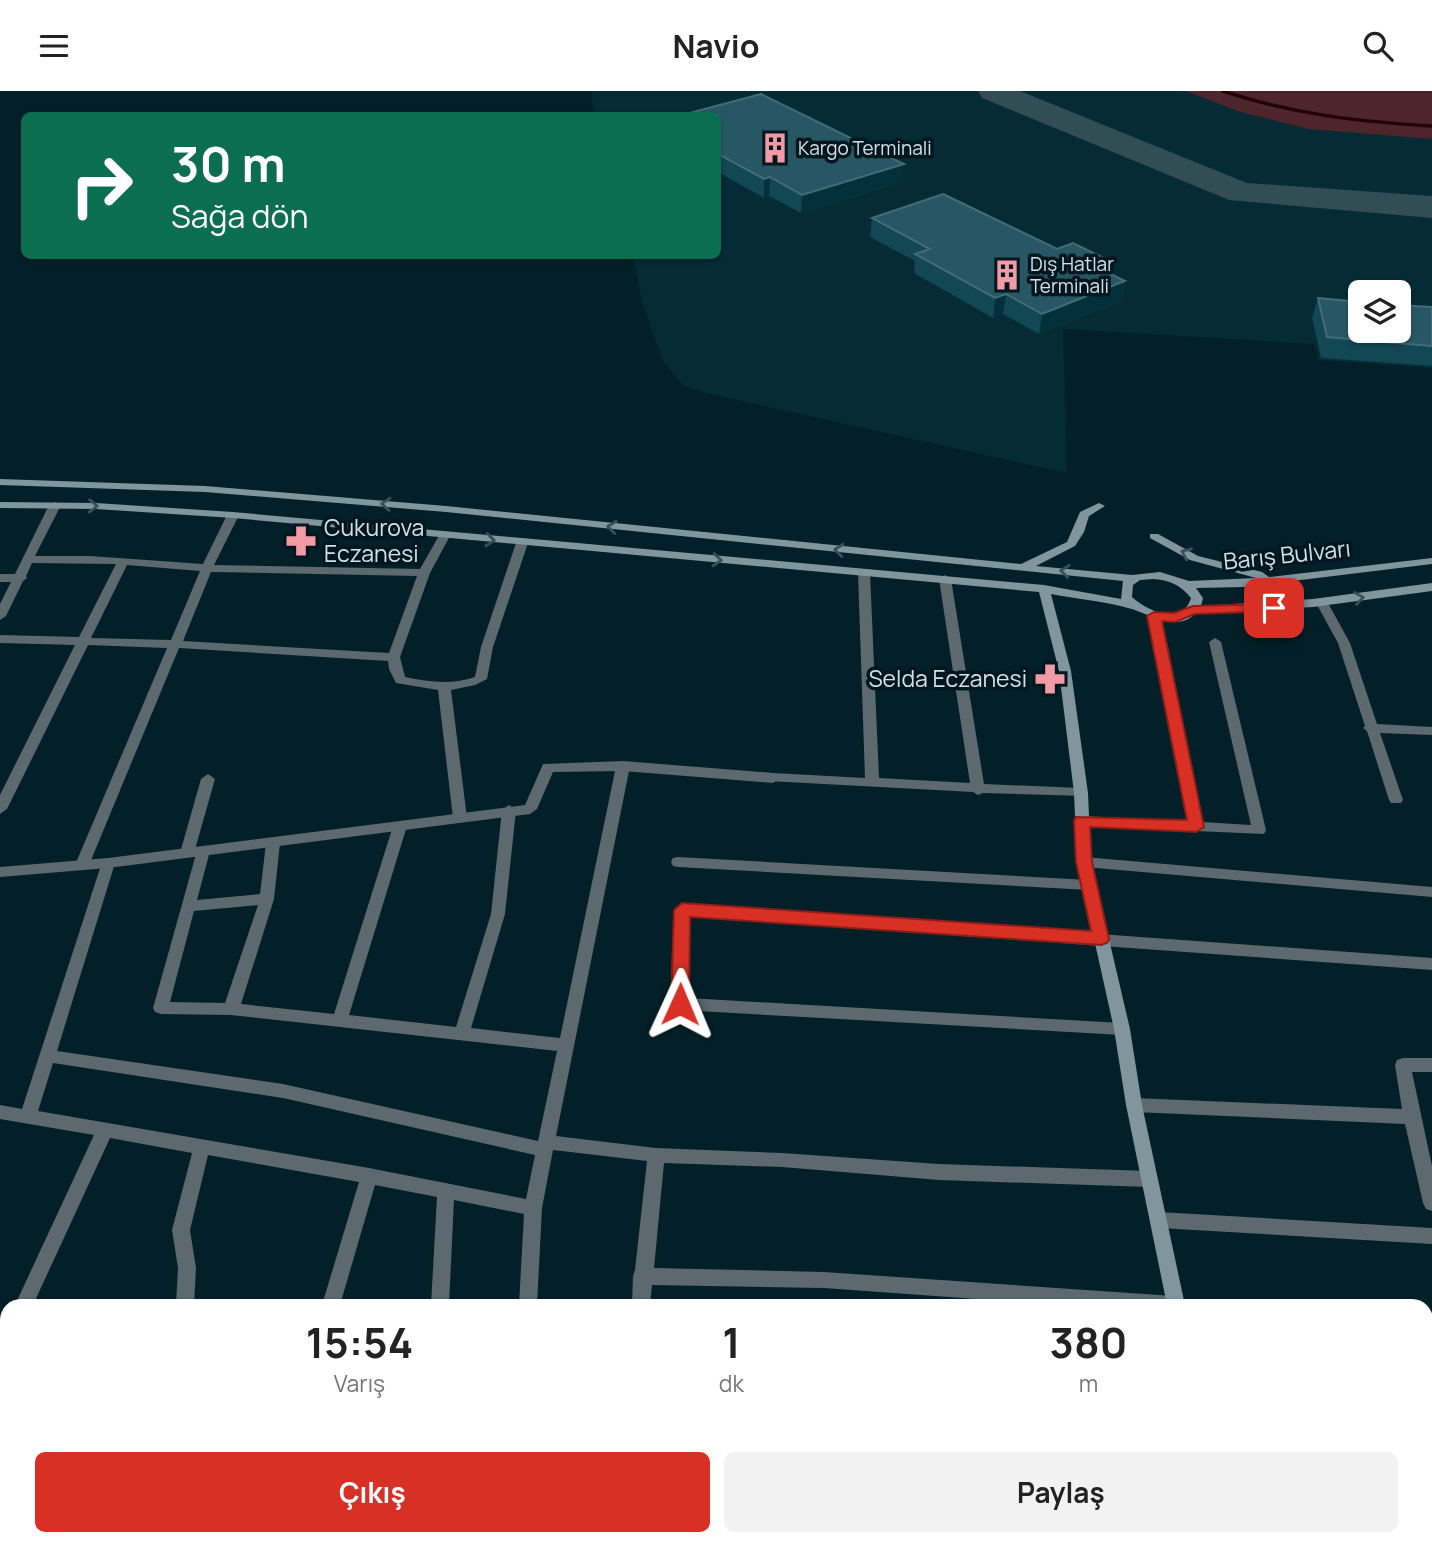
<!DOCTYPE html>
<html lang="tr">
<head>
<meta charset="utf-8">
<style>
	:root { --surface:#fff; --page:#f2f2f2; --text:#222; --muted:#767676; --accent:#d93025 }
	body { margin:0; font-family:Manrope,sans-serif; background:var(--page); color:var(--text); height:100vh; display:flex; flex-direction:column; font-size:26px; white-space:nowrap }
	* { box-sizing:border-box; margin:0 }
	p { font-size:23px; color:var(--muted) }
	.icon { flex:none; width:38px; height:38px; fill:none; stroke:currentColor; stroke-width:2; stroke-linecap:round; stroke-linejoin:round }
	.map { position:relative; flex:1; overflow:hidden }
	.drawer { position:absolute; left:0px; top:1208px; width:1433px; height:247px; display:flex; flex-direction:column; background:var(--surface); border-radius:21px 21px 0 0; box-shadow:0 2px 5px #0004 }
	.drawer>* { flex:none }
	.top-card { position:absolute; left:21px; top:21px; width:700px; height:147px; border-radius:10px; box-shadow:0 2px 5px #0004; background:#0b6e4f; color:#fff; overflow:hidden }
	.fabs { position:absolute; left:1348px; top:189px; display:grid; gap:14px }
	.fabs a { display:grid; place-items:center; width:63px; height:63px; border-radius:10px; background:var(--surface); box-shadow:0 2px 5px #0004; font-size:35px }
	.pin { position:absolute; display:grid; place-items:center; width:60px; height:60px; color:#fff; margin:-30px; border-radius:14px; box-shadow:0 4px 10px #0006 }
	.me { position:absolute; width:77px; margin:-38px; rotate:1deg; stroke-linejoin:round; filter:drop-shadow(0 0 5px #0008) }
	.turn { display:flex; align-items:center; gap:24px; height:147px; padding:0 35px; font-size:32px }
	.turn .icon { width:91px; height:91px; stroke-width:2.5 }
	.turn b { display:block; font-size:49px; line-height:60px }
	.eta { display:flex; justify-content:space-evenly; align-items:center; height:119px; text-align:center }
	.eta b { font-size:42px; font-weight:700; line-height:49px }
	.primary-button { display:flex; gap:14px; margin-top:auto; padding:14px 35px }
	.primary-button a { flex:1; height:80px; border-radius:10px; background:var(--accent); color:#fff; font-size:28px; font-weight:700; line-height:80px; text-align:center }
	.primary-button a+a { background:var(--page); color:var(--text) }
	header { display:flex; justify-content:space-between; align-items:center; height:91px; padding:0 35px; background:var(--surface); font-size:32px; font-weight:700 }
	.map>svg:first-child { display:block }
	.built { fill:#042b36; fill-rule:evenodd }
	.green { fill:#4c262b }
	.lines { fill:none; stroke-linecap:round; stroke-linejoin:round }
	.stream { stroke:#200207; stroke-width:3.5 }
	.taxiway { fill:#334d55; fill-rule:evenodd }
	.minor { fill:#5c696e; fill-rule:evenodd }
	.tertiary { fill:#5c696e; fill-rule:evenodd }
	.secondary { fill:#81959d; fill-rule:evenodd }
	.wall { fill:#134754 }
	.shaded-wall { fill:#04303c }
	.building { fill:#285764; stroke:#426d78; stroke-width:2 }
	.oneway { stroke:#3a5058 }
	.route { fill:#d93025; stroke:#8d1f18; stroke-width:2 }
	.labels { text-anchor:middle; stroke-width:7; stroke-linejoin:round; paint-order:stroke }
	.far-poi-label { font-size:19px; fill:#d1e1e7; stroke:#00171f; text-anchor:start }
	.poi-label { font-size:23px; fill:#d1e1e7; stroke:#00171f; text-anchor:start }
	.street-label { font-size:23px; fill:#d1e1e7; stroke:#00171f }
</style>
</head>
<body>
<header><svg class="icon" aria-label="menu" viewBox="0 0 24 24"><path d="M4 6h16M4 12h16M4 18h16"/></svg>Navio<svg class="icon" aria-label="search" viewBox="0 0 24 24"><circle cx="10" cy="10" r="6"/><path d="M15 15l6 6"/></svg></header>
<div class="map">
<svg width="1432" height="1454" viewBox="0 0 1432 1454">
	<rect width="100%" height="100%" fill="#032029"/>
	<path class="built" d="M 591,0 L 1432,0 L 1432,277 L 1319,269 L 1314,253 L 1063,238 L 1067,382 L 714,304 L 683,295 L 664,271 L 654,246 L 642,210 L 633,165 L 718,164 L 718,24 L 594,24 ZM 1360,201 L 1398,201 L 1398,240 L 1360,240 Z"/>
	<path class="green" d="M 1186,0 L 1432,0 L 1432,48 L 1308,38 L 1240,21 Z"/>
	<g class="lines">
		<path class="stream" d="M 1223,0 C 1291,23 1361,31 1432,35"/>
		<path class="taxiway" d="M 978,0 L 1020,0 L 1247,92 L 1432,105 L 1432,127 L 1229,109 L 982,7 Z"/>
		<path class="minor" d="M 55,411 L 61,414 L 35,465 L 90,465 L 203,473 L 227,424 L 233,421 L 239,424 L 214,474 L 420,478 L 440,443 L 448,443 L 450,445 L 430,482 L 400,566 L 405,586 C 429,591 452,594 475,586 L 481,556 L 516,452 L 518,450 L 526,450 L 528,452 L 493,556 L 487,588 L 475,594 L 451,599 L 467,727 L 465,730 L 460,732 L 453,727 L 438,599 L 396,592 L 389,578 L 388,570 L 179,557 L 89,774 L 87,778 L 77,778 L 75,774 L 167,557 L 88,554 L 7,718 L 0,723 L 0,704 L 75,554 L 0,552 L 0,544 L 79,546 L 116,473 L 32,472 L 26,485 L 27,487 L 23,490 L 6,525 L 0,529 L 0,513 L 11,491 L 0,491 L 0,483 L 15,483 L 49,414 ZM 127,474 L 200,480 L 171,549 L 91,547 ZM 211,481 L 417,485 L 389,562 L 183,550 Z
			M 864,478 L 870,482 L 879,687 L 970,692 L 939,488 L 945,484 L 951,488 L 984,693 L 1081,697 L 1086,699 L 1088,702 L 1086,705 L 983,702 L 978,704 L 973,701 L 768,690 L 766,687 L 773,682 L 865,687 L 858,482 Z
			M 1322,508 L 1328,512 L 1350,552 L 1377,633 L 1432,636 L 1432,644 L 1380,642 L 1403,709 L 1401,712 L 1391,712 L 1389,709 L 1367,640 L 1363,637 L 1365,635 L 1338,552 L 1316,512 Z
			M 1154,521 L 1160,525 L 1202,731 L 1251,734 L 1209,551 L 1215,547 L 1221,551 L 1266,739 L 1264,743 L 1082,735 L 1075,730 L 1082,725 L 1188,730 L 1148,525 Z
			M 623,670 L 630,675 L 556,1045 L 656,1057 L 782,1062 L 939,1073 L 1149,1080 L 1155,1083 L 1158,1088 L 1155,1093 L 1149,1096 L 939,1089 L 782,1076 L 664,1072 L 654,1177 L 824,1181 L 1174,1205 L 1181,1208 L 1183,1214 L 1061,1214 L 824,1197 L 652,1194 L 650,1214 L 632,1214 L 633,1185 L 635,1179 L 647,1070 L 553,1059 L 542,1117 L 537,1214 L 519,1214 L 524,1123 L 454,1109 L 449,1214 L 431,1214 L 437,1106 L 375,1094 L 340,1214 L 322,1214 L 359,1091 L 208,1064 L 190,1139 L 196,1177 L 194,1214 L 176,1214 L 178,1177 L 172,1139 L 192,1062 L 110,1047 L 33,1214 L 15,1214 L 94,1044 L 0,1028 L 0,1014 L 22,1018 L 103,768 L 113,768 L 115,772 L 57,960 L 283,993 L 538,1050 L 557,960 L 231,924 L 161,923 L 155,921 L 153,917 L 198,756 L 208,756 L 210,760 L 197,809 L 260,803 L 266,752 L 273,747 L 280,752 L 274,808 L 241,913 L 334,923 L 393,735 L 400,730 L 407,735 L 349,924 L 456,936 L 491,823 L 502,719 L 509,714 L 516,719 L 505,823 L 471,937 L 560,947 L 616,675 ZM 258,814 L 225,912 L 170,911 L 194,820 ZM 53,972 L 283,1007 L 535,1064 L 526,1108 L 369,1077 L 38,1020 Z
			M 208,683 L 215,688 L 194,762 L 187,767 L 180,762 L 201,688 Z
			M 678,766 L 1089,789 L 1094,790 L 1096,794 L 1094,798 L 1089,799 L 678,776 L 673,775 L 671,771 L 673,767 Z
			M 1084,766 L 1432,796 L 1432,806 L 1084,776 L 1079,775 L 1077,771 L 1079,767 Z
			M 682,813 L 1432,867 L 1432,879 L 689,825 L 688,907 L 1122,932 L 1128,933 L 1130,938 L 1128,943 L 1122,944 L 680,919 L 674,917 L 672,913 L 675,819 L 677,815 Z
			M 1403,967 L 1432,967 L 1432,981 L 1412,981 L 1432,1075 L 1432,1120 L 1426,1118 L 1423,1112 L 1405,1033 L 1134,1021 L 1128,1019 L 1126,1014 L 1128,1009 L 1134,1007 L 1402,1018 L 1395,974 L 1397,969 Z
			M 1159,1121 L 1432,1137 L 1432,1153 L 1159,1137 L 1153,1135 L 1150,1129 L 1153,1123 Z
			M 7,1243 L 7,1274 L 0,1277 L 0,1246 Z
			M 1426,1253 L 1432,1253 L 1432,1271 L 1426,1271 Z
			M 1426,1391 L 1432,1391 L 1432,1411 L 1426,1411 Z
			M 26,1447 L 46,1447 L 44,1454 L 24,1454 Z
			M 166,1447 L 187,1447 L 184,1454 L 164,1454 Z
			M 307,1447 L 328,1447 L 325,1454 L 305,1454 Z
			M 443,1447 L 463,1447 L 461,1454 L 441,1454 Z
			M 622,1447 L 642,1447 L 641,1454 L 621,1454 Z"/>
		<path class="tertiary" d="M 623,670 L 773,682 L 780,687 L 773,692 L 623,680 L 553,681 L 537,718 L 530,723 L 108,777 L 0,786 L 0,776 L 108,767 L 525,714 L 543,673 Z"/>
		<path class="secondary" d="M 0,388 L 205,395 L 446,415 L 1021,473 L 1067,451 L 1080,421 L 1099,412 L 1105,415 L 1089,425 L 1084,441 L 1075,455 L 1036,475 L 1132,484 L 1160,481 L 1189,490 L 1256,487 L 1190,469 L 1150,447 L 1150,443 L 1158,443 L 1198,465 L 1262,481 L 1269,486 L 1432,467 L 1432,473 L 1244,496 L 1196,497 L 1203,507 L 1201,515 L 1313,508 L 1432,492 L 1432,500 L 1313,516 L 1195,523 C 1175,542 1149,522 1128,517 C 1103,510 1076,508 1051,503 L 1071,580 L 1088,702 L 1091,771 L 1130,938 L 1142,1014 L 1185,1214 L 1167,1214 L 1126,1014 L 1114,938 L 1077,771 L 1074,702 L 1059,580 L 1039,501 L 233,427 L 96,418 L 0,417 L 0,411 L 96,412 L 233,421 L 1044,494 L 1121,508 L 1123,490 L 446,421 L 205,401 L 0,394 ZM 1153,488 C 1169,489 1181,494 1191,507 C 1183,535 1148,521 1132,506 L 1133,494 L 1140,489 Z
			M 0,1352 L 7,1353 L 7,1373 L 0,1372 Z
			M 516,1447 L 596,1447 L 598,1454 L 519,1454 Z
			M 1211,1447 L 1231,1447 L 1232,1454 L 1212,1454 Z"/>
	</g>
	<path class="wall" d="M 718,24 L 903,91 L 801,122 L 769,105 L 764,107 L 718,81 Z
		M 872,127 L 1057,158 L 1106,168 L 1103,180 L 1125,190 L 1121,210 L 1039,243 L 1003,223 L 993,227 L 914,182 L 915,170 L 870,146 Z
		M 1318,207 L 1432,216 L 1432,275 L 1321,267 L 1312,227 Z"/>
	<path class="shaded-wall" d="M 904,73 L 903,91 L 801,122 L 802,104 Z
		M 770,86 L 769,105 L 764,107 L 764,88 Z
		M 1106,168 L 1102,187 L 1090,173 Z
		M 1125,190 L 1121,210 L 1039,243 L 1042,223 Z
		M 1006,203 L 1003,223 L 993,227 L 995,207 Z"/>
	<path class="building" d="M 761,3 L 904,73 L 802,104 L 770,86 L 764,88 L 718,63 L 718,24 L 682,24 Z
		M 943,103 L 1057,158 L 1073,152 L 1106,168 L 1090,173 L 1125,190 L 1042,223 L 1006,203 L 995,207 L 915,163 L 930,158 L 872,127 Z
		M 1318,207 L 1360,211 L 1360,240 L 1398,240 L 1398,214 L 1432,216 L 1432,255 L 1327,246 Z"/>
	<defs><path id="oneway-chevron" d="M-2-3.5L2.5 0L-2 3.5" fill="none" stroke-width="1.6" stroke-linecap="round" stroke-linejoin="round" transform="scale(1.75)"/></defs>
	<g class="oneway">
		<use href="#oneway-chevron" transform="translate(386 413) rotate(-175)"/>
		<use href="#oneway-chevron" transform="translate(93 415) rotate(2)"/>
		<use href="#oneway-chevron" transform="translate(612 436) rotate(-174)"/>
		<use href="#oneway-chevron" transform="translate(490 449) rotate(5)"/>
		<use href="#oneway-chevron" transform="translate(839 459) rotate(-174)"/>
		<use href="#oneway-chevron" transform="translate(1186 462) rotate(-155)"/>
		<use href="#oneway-chevron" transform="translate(717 469) rotate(5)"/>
		<use href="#oneway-chevron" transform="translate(1065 480) rotate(-173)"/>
		<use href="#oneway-chevron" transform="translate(1359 507) rotate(-8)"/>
	</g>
	<path class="route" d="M 1274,513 L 1281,517 L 1279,520 L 1195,523 L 1175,531 L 1162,530 L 1204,736 L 1196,741 L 1090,736 L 1092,771 L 1109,848 L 1107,852 L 1101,854 L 690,826 L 689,913 L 687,918 L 674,918 L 671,913 L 674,819 L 682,812 L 1091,840 L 1076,771 L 1074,730 L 1076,726 L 1187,729 L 1147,525 L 1154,521 L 1174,522 L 1193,515 Z"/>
	<defs>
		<g id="building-bare" transform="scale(2.415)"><path d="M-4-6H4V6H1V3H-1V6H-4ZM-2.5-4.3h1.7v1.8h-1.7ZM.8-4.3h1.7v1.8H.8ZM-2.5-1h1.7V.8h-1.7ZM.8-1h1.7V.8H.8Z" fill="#f49aa4" stroke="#00171f" stroke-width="2.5" paint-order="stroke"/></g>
		<g id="pharmacy-bare" transform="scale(2.415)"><path d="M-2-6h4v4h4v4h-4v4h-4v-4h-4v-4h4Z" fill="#f49aa4" stroke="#00171f" stroke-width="2.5" paint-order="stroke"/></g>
	</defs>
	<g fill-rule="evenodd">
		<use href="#building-bare" x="775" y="57"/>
		<use href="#building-bare" x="1007" y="184"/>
		<use href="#pharmacy-bare" x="301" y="450"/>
		<use href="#pharmacy-bare" x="1050" y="588"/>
	</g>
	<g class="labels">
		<g class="far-poi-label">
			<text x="798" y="64">Kargo Terminali</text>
			<text x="1030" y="180">Dış Hatlar<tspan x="1030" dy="22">Terminali</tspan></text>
		</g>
		<g class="poi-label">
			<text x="324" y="445">Cukurova<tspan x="324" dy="26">Eczanesi</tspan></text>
			<text x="1027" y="596" text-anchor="end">Selda Eczanesi</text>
		</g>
		<g class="street-label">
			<text transform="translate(1287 464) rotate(-6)" y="8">Barış Bulvarı</text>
		</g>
	</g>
</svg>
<div class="fabs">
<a><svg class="icon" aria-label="layers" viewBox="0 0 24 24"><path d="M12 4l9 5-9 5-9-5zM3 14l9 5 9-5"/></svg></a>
</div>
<div class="pin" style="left:1274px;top:517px;background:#d93025"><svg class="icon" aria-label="arrive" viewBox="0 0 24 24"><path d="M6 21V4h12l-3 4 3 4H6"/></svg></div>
<svg class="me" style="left:680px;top:913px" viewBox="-20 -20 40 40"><path d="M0-17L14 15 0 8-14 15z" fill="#d93025" stroke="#fff" stroke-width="4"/></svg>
<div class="top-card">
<div class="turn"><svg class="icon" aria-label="right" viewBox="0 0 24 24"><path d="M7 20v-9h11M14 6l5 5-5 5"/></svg><div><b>30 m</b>Sağa dön</div></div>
</div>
<section class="drawer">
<div class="eta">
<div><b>15:54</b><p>Varış</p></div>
<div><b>1</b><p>dk</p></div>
<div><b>380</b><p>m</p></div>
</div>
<div class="primary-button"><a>Çıkış</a><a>Paylaş</a></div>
</section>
</div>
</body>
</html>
